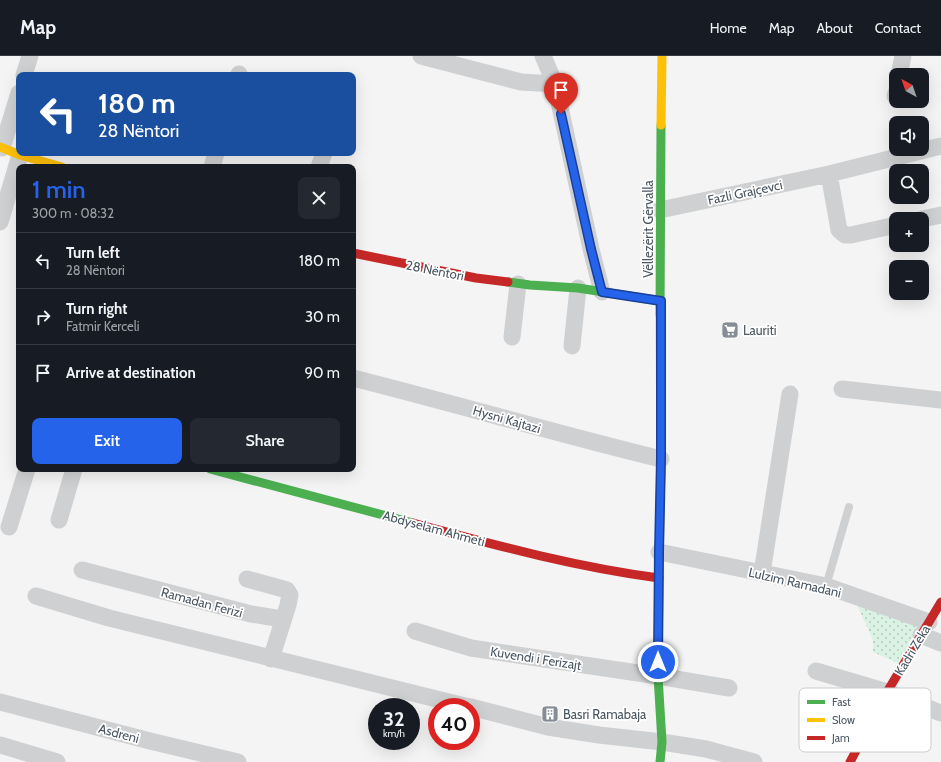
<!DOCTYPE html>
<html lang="en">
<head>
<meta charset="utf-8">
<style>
	:root { --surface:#171b24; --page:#242831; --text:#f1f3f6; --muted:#9ea1a6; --line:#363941; --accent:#2563eb }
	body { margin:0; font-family:Cabin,sans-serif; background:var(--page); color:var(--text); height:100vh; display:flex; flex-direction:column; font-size:15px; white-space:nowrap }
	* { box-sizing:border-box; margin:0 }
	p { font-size:13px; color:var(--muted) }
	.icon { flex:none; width:22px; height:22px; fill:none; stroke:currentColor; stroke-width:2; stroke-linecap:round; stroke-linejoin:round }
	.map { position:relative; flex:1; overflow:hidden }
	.sheet { position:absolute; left:16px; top:108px; width:340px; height:308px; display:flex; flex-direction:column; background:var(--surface); border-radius:8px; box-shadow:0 4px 16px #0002 }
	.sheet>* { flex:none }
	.hud { position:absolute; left:16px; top:16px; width:340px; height:84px; border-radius:8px; box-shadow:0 4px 16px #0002; background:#1a4fa0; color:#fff; overflow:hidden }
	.needle { width:26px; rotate:320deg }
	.fabs { position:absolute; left:889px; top:12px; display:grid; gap:8px }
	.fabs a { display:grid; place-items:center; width:40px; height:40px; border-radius:8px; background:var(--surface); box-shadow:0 4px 16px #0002; font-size:20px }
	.speed { position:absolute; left:368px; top:642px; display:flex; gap:8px; font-size:20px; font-weight:700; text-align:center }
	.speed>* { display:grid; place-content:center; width:52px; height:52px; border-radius:50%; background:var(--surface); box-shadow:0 4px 16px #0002; line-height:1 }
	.speed small { font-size:10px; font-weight:400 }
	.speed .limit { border:6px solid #d22; background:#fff; color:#111 }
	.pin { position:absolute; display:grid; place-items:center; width:34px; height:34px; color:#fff; margin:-41px -17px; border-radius:50% 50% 50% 0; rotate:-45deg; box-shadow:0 0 4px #0007 }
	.pin .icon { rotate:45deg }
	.me { position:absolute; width:44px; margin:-22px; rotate:0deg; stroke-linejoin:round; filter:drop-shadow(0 0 3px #0008) }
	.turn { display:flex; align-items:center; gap:14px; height:84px; padding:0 16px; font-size:18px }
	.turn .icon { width:52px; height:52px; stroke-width:2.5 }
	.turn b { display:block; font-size:28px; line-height:34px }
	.round { display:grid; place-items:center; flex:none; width:42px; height:42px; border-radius:8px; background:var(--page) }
	.overview { display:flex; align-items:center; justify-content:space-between; height:68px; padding:0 16px }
	h1 { font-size:24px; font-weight:600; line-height:30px; color:var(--accent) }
	.button { display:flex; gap:8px; margin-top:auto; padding:8px 16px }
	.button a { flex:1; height:46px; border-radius:8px; background:var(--accent); color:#fff; font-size:16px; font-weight:600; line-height:46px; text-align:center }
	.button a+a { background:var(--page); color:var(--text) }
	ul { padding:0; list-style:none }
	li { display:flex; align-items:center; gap:12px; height:56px; padding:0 16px; border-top:1px solid var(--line) }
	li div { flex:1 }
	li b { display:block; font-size:15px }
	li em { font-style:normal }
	header { display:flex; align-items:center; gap:24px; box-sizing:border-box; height:56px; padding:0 20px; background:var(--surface); border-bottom:1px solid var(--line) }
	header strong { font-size:19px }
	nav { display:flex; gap:22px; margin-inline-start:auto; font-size:14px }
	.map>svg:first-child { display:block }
	.grass { fill:url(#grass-dots) }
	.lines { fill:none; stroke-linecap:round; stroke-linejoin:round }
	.lane { stroke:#ced0d2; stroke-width:8 }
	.street { stroke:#ced0d2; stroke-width:17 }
	.fast { stroke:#4caf50; stroke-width:9 }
	.slow { stroke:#ffc107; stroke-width:9 }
	.jam { stroke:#c62828; stroke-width:9 }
	.route-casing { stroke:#184099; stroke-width:10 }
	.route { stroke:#2563eb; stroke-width:7 }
	.labels { text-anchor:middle; stroke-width:3.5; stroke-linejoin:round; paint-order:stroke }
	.street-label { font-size:13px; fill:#4a5661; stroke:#fff }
	.poi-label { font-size:13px; fill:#4a5661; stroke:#fff; text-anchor:start }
	.key { fill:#fff; stroke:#c9ccd0; stroke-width:1 }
	.key-label { font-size:11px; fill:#4a5661 }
</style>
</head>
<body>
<header>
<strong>Map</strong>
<nav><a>Home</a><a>Map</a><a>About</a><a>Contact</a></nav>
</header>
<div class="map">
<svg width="941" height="706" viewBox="0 0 941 706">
	<defs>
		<pattern id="grass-dots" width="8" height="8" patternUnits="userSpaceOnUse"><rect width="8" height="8" fill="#d9f2e3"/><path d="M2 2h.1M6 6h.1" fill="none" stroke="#b2c7bb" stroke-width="1.8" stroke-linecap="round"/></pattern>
	</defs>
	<rect width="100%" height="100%" fill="#f4f4f4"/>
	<path class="grass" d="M 854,542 L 920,566 L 900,608 L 873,596 L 873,584 Z"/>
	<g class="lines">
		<path class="lane" d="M 826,530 L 849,451"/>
		<path class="street" d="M 421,0 L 521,26 L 555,28
			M 543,0 L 555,28 L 591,193 L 602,236
			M 24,19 L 30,0
			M 239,19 L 239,18
			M 899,19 L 903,0
			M 895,40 L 896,37
			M 2,92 L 19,37
			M 212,111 L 216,97
			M 319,111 L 324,97
			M 829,118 L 839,174 L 845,179 L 851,179 L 896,169
			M 660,154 L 829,118 L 941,90
			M 922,163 L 941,159
			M 0,166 L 20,99
			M 512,281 L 518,228
			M 572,290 L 578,232
			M 353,322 C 456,348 558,378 661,403
			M 842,333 L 941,344
			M 59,464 L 74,413
			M 9,471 L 27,413
			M 659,496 L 826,530 L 929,566
			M 82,514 L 251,558 L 282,563
			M 762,517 L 790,338
			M 247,523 L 287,534 L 290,539 L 288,549 L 271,603
			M 36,540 L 109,562 L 469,651
			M 415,575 L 471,592 L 658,620 L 729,632
			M 921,579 L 941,587
			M 816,615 L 887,636 L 941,657
			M 0,646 L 150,685 L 238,706
			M 471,651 L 548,671 L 599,679 L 662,686 L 706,693 L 754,706
			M 0,689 L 57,706"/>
		<path class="fast" d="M 508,226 L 530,229 L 578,232 L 661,245
			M 660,259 L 661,69
			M 210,413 L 413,467
			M 659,512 L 658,620 L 662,686 L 660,706"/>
		<path class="slow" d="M 661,69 L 662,0
			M 0,91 L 20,99 L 62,111
			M 659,512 L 661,403 L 660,259"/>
		<path class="jam" d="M 353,197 L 476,222 L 508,226
			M 413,467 C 495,489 575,511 659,522
			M 850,706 L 887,636 L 941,546"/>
	</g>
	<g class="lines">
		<g class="route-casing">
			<path id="route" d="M 561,58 L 591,193 L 602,236 L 661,245 L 661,403 L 659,496 L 658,606"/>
		</g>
		<use href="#route" class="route"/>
	</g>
	<defs>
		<g id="supermarket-square" transform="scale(0.9)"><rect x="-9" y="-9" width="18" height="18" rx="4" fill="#868d94" stroke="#fff"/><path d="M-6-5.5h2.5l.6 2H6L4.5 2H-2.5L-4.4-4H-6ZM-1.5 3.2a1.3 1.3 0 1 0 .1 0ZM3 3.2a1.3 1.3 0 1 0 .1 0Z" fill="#fff"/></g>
		<g id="building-square" transform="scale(0.9)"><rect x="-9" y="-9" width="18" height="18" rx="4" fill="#868d94" stroke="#fff"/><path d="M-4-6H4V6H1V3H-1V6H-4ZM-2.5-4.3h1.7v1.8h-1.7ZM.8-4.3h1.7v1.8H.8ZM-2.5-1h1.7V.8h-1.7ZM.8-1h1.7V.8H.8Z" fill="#fff"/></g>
	</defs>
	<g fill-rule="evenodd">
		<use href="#supermarket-square" x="730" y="274"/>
		<use href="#building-square" x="550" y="658"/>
	</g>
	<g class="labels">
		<g class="street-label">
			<text transform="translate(745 136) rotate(-12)" y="5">Fazli Grajçevci</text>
			<text transform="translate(648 173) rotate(-90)" y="5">Vëllezërit Gërvalla</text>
			<text transform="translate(435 214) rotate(11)" y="5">28 Nëntori</text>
			<text transform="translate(507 363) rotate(16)" y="5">Hysni Kajtazi</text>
			<text transform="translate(434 472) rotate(15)" y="5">Abdyselam Ahmeti</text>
			<text transform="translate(795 526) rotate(13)" y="5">Lulzim Ramadani</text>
			<text transform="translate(202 546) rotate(15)" y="5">Ramadan Ferizi</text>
			<text transform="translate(912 594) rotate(-59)" y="5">Kadri Zeka</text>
			<text transform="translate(536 602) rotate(9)" y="5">Kuvendi i Ferizajt</text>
			<text transform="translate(119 677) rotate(15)" y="5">Asdreni</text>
		</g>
		<g class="poi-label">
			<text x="743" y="279">Lauriti</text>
			<text x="563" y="663">Basri Ramabaja</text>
		</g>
	</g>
	<rect x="799" y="632" width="132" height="64" rx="6" class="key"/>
	<rect x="807" y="644" width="18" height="4" fill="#4caf50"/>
	<rect x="807" y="662" width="18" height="4" fill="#ffc107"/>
	<rect x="807" y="680" width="18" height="4" fill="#c62828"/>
	<g class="key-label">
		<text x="832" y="650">Fast</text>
		<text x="832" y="668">Slow</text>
		<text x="832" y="686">Jam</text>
	</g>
</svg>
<div class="fabs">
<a><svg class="needle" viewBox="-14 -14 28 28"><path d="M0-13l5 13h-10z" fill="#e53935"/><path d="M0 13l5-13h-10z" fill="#9ea1a6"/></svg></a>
<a><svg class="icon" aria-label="sound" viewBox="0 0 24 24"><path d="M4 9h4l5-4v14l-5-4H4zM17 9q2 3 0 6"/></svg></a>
<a><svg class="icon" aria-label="search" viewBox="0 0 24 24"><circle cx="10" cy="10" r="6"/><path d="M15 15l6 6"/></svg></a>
<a>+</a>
<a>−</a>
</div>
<div class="speed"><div>32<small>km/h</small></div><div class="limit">40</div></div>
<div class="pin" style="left:561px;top:58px;background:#d93025"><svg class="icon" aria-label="arrive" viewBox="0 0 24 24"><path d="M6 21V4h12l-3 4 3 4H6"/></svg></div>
<svg class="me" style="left:658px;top:606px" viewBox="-20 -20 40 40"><circle r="17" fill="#2563eb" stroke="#fff" stroke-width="3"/><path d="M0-11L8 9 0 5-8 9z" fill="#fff"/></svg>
<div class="hud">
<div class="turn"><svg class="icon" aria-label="left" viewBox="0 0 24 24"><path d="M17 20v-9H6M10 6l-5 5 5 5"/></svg><div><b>180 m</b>28 Nëntori</div></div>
</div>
<section class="sheet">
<div class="overview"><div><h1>1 min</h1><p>300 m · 08:32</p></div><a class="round"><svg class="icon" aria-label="close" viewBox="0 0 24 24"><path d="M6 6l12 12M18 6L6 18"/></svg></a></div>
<ul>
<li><svg class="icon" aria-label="left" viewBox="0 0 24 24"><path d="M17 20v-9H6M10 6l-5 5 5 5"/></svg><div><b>Turn left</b><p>28 Nëntori</p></div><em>180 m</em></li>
<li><svg class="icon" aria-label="right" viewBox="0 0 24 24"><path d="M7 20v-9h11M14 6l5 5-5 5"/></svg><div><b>Turn right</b><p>Fatmir Kerceli</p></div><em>30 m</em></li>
<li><svg class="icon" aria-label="arrive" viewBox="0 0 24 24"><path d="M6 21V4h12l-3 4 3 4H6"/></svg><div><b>Arrive at destination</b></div><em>90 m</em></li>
</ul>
<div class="button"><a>Exit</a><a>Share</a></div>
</section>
</div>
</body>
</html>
